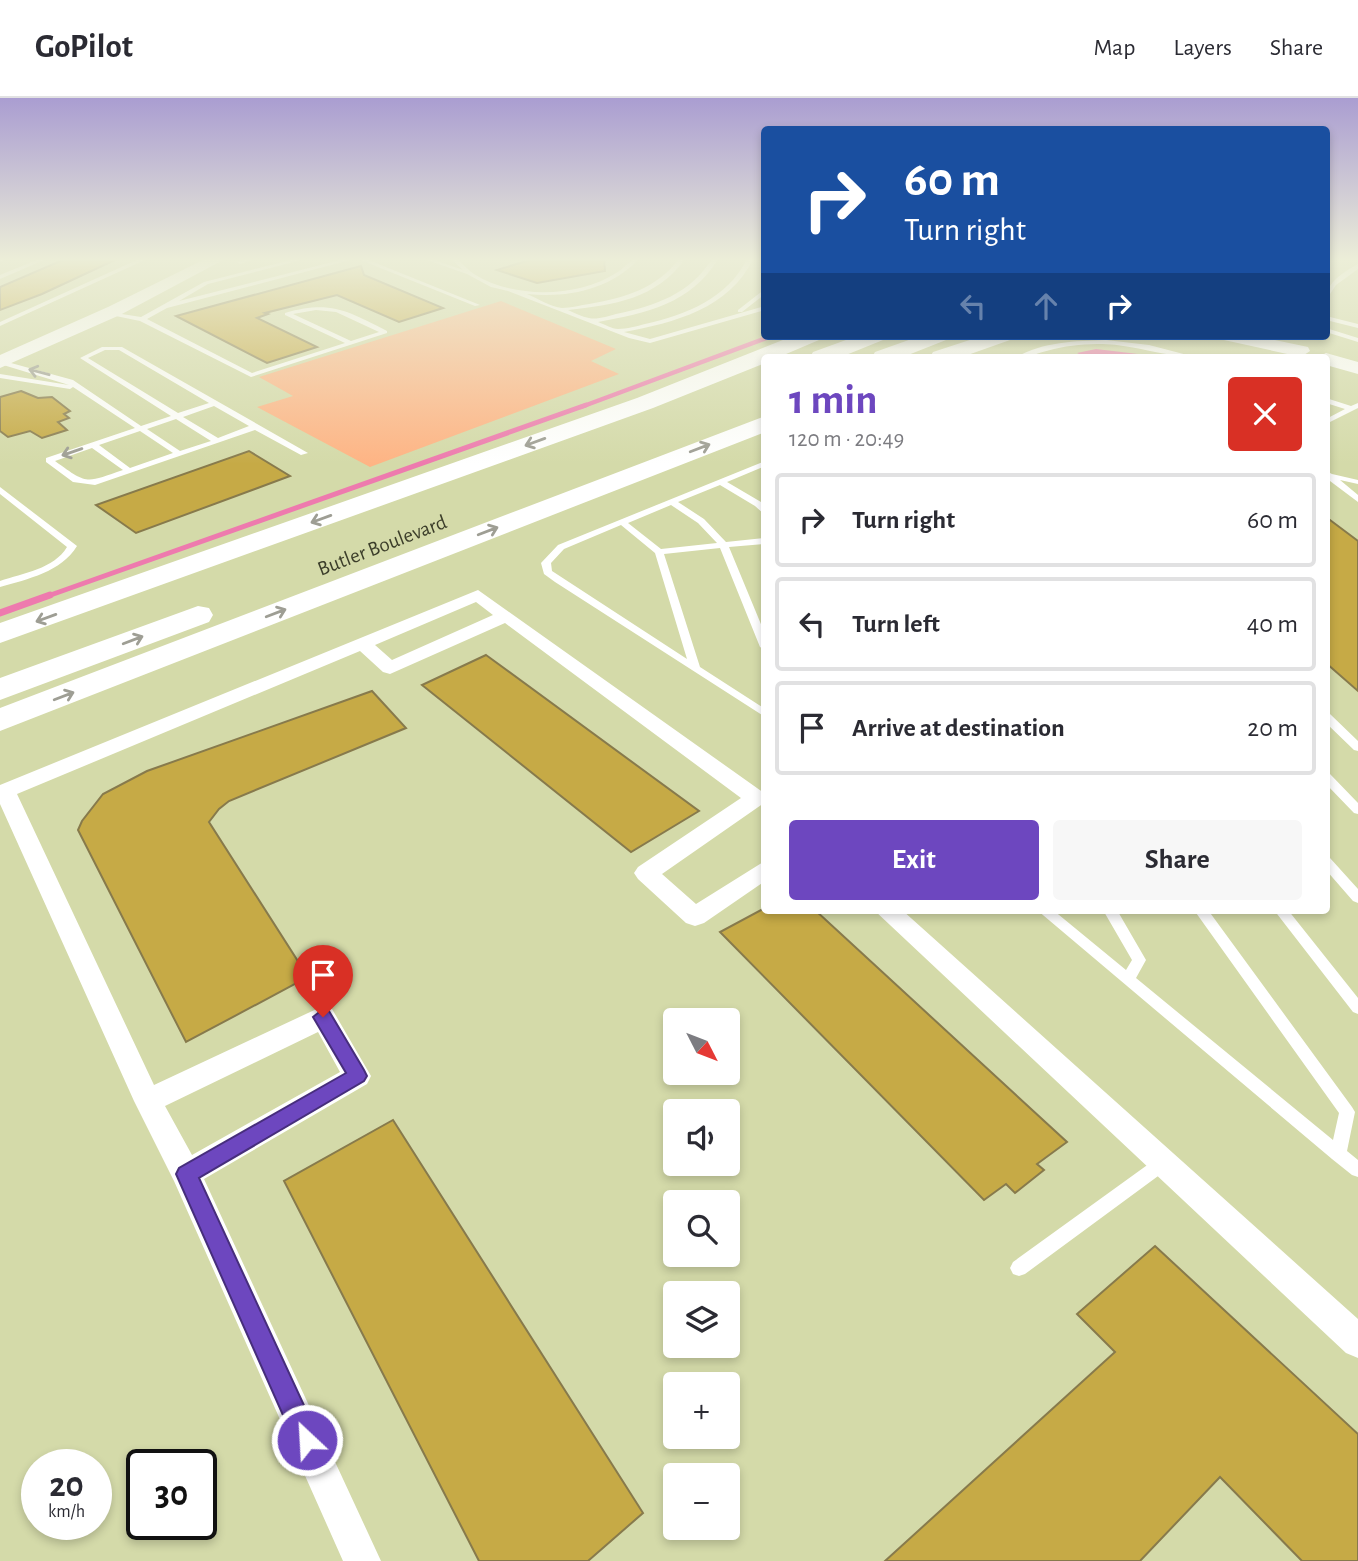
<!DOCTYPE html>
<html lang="en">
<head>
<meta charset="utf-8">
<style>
	:root { --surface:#fff; --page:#f7f7f7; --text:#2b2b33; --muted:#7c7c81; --line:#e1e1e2; --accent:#6d47bf }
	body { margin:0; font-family:"Alegreya Sans",sans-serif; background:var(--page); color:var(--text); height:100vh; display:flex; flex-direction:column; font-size:26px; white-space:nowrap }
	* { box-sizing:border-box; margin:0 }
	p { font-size:23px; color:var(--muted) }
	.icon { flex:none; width:38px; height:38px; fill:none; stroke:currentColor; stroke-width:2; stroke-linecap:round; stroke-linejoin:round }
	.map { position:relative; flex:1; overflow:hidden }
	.sheet { position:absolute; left:761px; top:256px; width:569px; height:560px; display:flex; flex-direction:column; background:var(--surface); border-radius:7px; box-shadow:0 4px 10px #0003 }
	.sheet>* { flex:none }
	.guide { position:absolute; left:761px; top:28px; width:569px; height:214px; border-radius:7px; box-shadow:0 4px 10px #0003; background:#1a4fa0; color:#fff; overflow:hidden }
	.needle { width:46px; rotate:132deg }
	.tools { position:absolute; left:663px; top:910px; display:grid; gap:14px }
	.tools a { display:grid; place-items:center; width:77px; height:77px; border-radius:7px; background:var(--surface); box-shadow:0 4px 10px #0003; font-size:35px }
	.speed { position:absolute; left:21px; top:1351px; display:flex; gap:14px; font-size:35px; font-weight:700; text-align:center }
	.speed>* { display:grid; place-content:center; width:91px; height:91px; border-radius:50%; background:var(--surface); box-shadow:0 4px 10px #0003; line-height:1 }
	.speed small { font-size:18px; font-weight:400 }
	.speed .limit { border:4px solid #111; border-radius:10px; background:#fff; color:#111 }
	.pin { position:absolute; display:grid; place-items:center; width:60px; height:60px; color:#fff; margin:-72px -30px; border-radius:50% 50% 50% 0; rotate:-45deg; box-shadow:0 0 7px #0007 }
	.pin .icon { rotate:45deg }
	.me { position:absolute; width:77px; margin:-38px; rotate:335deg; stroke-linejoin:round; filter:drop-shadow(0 0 5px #0008) }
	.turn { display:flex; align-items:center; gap:24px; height:147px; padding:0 28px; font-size:32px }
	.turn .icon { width:91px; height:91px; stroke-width:2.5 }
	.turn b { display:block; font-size:49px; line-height:60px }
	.lanes { display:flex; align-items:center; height:66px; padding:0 28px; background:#0003; justify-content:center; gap:35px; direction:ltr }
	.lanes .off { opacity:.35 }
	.round { display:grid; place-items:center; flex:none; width:74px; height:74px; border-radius:7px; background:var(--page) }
	.headline { display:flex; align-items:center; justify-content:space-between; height:119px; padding:0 28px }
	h1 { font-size:42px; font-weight:600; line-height:52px; color:var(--accent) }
	.action { display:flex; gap:14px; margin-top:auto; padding:14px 28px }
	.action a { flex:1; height:80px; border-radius:7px; background:var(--accent); color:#fff; font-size:28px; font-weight:600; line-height:80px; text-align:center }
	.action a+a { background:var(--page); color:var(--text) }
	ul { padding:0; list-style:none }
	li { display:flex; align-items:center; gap:21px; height:94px; margin:0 14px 10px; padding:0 14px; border:4px solid var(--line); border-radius:7px }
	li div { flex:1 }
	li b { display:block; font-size:26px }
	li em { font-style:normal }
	header { display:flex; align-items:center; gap:42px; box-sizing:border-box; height:98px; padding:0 35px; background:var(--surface); border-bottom:2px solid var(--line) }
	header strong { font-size:33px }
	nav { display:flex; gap:38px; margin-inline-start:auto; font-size:24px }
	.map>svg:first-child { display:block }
	.green { fill:#feb484 }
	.water { fill:#ee7aae }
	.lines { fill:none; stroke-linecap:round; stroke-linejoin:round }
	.stream-far2 { stroke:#ee7aae; stroke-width:4.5 }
	.stream-far1 { stroke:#ee7aae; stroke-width:5 }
	.stream { stroke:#ee7aae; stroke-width:7 }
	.building { fill:#c6aa46; stroke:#877a4c; stroke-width:2 }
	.lane { fill:#fff; fill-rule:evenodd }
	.street { fill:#fff; fill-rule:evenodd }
	.secondary { fill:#fff; fill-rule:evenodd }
	.highway { fill:#fff; fill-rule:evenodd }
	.oneway { stroke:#9e9e94 }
	.route { fill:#6d47bf; stroke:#472e7c; stroke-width:2 }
	.labels { text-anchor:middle; stroke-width:5; stroke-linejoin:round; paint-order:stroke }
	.far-street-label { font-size:21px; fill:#3c3e2a; stroke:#d4daa9 }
</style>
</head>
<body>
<header>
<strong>GoPilot</strong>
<nav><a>Map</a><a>Layers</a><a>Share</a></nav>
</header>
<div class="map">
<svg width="1358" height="1463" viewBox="0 0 1358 1463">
	<rect width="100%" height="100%" fill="#d4daa9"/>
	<path class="green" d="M 501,203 L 616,251 L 591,263 L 619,276 L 370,369 L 257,309 L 293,298 L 259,279 Z"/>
	<path class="water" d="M 1096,251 L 1163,259 L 1085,259 L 1077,255 Z"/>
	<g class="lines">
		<path class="stream-far2" d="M 581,309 L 772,238"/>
		<path class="stream-far1" d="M 45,499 L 586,307"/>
		<path class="stream" d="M 0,515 L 50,497"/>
	</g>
	<path class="building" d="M 65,161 L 117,161 L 42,196 L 0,212 L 0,189 Z
		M 533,161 L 604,161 L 605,173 L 537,185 L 497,172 Z
		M 361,168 L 364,177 L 443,210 L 399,224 L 337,197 L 265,215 L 268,216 L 257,220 L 317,249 L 267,265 L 176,218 Z
		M 21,293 L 38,300 L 52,299 L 70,313 L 64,316 L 69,320 L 58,324 L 67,332 L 42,340 L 30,333 L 8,339 L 0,333 L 0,299 Z
		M 249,353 L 290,378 L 136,435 L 96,407 Z
		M 1326,419 L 1358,443 L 1358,593 L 1326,565 Z
		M 486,557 L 699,713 L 631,754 L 422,587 Z
		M 372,593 L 406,630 L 229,703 L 219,711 L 209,724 L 308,879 L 186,944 L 78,732 L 82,723 L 103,696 L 147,673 Z
		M 761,812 L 815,812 L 1067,1044 L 1037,1066 L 1044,1072 L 1015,1095 L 1006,1086 L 984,1102 L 720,834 Z
		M 393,1022 L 643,1415 L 588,1463 L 479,1463 L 284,1083 Z
		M 1155,1148 L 1358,1336 L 1358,1463 L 1302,1463 L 1220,1379 L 1140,1463 L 885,1463 L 1115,1254 L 1077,1216 Z"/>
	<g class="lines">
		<path class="lane" d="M 0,161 L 6,161 L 0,164 Z
			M 39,161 L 44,162 L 0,181 L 0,177 Z
			M 139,161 L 147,161 L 0,228 L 0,224 Z
			M 245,161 L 255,161 L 240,166 L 237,164 Z
			M 295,161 L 305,161 L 208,186 L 179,203 L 344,161 L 354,161 L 167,210 L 147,221 L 252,275 L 345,245 L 285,217 L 285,215 C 331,202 347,213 387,233 L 387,235 L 251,279 L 140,223 L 106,216 L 109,214 L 141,219 L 204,184 ZM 316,212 L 336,214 L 379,234 L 351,243 L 293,216 Z
			M 358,161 L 366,161 L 480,207 L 475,208 Z
			M 424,161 L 432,161 L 463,172 L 451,161 L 457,161 C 463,166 468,172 474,176 C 513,201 577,200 616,175 C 622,172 627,166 633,161 L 639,161 C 609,192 568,200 527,196 C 537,200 551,209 562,210 C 571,210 581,207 589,206 C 625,200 657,190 679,161 L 685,161 C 656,201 614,207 568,212 C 575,215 582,219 589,220 C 597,222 608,218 616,216 C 655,208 690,196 712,161 L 718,161 C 691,206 646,215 598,224 C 604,226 612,231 618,231 C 627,231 637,228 645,226 C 686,217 728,200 747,161 L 753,161 C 730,210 674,225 624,234 L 650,241 L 765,208 L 765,212 L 650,245 L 629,240 L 508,193 L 491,189 L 467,176 Z
			M 1358,166 L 1358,171 L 1336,187 L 1326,202 C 1326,184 1344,174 1358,166 Z
			M 765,191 L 765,196 L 742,214 L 738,214 L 738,212 Z
			M 1326,218 L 1358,226 L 1358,230 L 1326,222 Z
			M 1326,230 L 1358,240 L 1358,244 L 1326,234 Z
			M 1106,242 L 1149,247 L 1195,259 C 1166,259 1135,247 1103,246 C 1087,246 1070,247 1054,251 C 1041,254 1030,259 1017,259 C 1042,244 1076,243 1106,242 Z
			M 102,249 L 122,249 L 308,355 L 301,357 L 255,332 L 95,387 L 73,384 L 46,364 L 46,360 L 135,330 L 73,289 L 70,291 L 0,280 L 0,276 L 69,287 L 0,266 L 0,262 L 73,282 L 141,328 L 171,318 L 80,260 ZM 105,252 L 119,252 L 209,305 L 178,315 L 88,260 ZM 214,308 L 249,328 L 218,340 L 183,319 ZM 176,321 L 211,343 L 180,353 L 147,331 ZM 140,333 L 173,355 L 130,370 L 99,347 ZM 92,350 L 123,372 C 85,385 88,387 55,363 Z
			M 1326,300 L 1351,308 L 1358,305 L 1358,310 L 1326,326 L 1326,321 L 1345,311 L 1326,305 Z
			M 765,363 L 765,368 L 727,384 L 761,404 L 765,408 L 765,417 L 755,408 L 720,387 L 678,404 L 704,421 L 726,444 L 765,440 L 765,446 L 729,449 L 765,536 L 765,552 L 760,549 L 720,450 L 664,456 L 700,569 L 765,611 L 765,619 L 555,484 L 544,476 L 541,465 L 558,447 ZM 671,407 L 698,425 L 717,445 L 661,451 L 628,425 ZM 621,427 L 655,455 L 687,561 L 552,473 L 551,465 L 564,451 Z
			M 1326,373 L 1332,376 L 1358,382 L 1358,386 L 1340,382 L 1358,397 L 1358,404 L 1326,380 Z
			M 0,389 L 77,448 C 61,474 28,481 0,489 L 0,483 C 23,475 54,471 67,449 L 0,396 Z
			M 1326,615 L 1330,616 L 1358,643 L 1358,653 L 1354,652 L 1326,625 Z
			M 1326,675 L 1330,676 L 1358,705 L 1358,716 L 1354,715 L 1326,686 Z
			M 1326,759 L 1330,760 L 1358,791 L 1358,805 L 1353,803 L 1326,772 Z
			M 1037,812 L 1053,812 L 1126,872 L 1132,862 L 1103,812 L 1117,812 L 1146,862 L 1136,880 L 1333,1042 L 1339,1015 L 1194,812 L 1208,812 L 1352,1009 L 1355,1014 L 1347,1053 L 1358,1062 L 1358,1079 L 1352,1077 L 1332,1061 Z
			M 1274,812 L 1288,812 L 1358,900 L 1358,916 L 1353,914 Z
			M 1163,1058 L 1169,1060 L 1171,1065 L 1169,1070 L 1025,1176 L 1019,1178 L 1013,1176 L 1010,1170 L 1013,1164 L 1157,1060 Z"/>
		<path class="street" d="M 478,492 L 764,695 L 764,705 L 662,776 L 696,806 L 765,763 L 765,783 L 704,825 L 695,828 L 686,825 L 638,781 L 634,775 L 638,769 L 741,700 L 505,525 L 390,576 L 383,574 L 360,553 L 17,696 L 154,987 L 323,908 L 332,911 L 371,978 L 367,986 L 204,1081 L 381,1463 L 343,1463 L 174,1083 L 134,1003 L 0,706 L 0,687 ZM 476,504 L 493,517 L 392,562 L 375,547 ZM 318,934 L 340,974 L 192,1057 L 165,1008 Z
			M 874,812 L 902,812 L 1358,1221 L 1358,1260 L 1346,1255 Z"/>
		<path class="secondary" d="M 205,161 L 225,161 L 120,217 L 0,270 L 0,257 L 108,209 Z
			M 1221,238 L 1256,238 L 1308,249 L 1310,253 L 1301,259 L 1224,242 Z
			M 1326,255 L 1358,264 L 1358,276 L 1326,267 L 1326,259 L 1318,259 Z"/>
		<path class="highway" d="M 793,238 L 822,238 L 819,242 L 779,259 L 765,259 L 765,265 L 653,310 L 0,545 L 0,525 L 637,300 Z
			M 857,238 L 886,238 L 883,242 L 841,259 L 810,259 L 813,254 Z
			M 920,238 L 949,238 L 946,242 L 903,259 L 872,259 L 875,254 Z
			M 982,238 L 1013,238 L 1010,242 L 962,259 L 930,259 L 933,254 Z
			M 765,318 L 765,334 L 0,633 L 0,610 Z
			M 198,508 L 209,510 L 213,517 L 209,524 L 0,602 L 0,580 Z"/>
	</g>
	<defs><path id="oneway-shaft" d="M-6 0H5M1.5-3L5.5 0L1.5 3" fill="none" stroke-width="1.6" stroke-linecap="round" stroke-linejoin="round" transform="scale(1.75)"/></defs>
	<g class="oneway">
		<use href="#oneway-shaft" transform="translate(39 274) rotate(-165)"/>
		<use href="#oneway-shaft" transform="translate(535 344) rotate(160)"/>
		<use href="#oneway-shaft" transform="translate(700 350) rotate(-21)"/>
		<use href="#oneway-shaft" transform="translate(72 354) rotate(161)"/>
		<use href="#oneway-shaft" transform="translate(321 421) rotate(160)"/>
		<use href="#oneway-shaft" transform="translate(488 433) rotate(-21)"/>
		<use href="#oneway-shaft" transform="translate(276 515) rotate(-21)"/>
		<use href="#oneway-shaft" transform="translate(46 520) rotate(160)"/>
		<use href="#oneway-shaft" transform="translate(133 542) rotate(-21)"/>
		<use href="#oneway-shaft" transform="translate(64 598) rotate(-21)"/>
	</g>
	<linearGradient id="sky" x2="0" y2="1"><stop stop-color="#aa9dd1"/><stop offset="0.44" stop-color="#eceed8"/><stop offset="1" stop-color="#eceed8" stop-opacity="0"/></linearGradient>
	<rect width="1358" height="366" fill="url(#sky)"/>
	<path class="route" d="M 323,911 L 329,913 L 364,972 L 367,978 L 364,983 L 199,1080 L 320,1342 L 316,1351 L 307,1355 L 298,1351 L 176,1076 L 179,1070 L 346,975 L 313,919 Z"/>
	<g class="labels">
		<g class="far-street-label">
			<text transform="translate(382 447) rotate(-21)" y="7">Butler Boulevard</text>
		</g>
	</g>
</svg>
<div class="tools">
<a><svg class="needle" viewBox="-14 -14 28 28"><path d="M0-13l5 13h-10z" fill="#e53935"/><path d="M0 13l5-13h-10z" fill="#7c7c81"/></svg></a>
<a><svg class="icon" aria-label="sound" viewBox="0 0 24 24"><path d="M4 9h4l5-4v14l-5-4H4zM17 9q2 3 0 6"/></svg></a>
<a><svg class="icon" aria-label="search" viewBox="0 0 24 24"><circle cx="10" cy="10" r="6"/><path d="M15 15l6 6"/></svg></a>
<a><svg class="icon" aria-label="layers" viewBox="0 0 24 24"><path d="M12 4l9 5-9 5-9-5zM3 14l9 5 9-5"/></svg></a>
<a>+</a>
<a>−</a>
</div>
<div class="speed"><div>20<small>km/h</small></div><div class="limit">30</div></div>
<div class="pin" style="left:323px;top:919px;background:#d93025"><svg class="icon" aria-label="arrive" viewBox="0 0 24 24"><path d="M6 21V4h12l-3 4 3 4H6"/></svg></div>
<svg class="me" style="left:307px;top:1342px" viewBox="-20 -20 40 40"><circle r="17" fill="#6d47bf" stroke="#fff" stroke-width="3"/><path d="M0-11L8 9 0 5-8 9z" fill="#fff"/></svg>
<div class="guide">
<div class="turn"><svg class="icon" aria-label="right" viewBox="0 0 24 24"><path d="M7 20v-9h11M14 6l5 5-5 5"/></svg><div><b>60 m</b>Turn right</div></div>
<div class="lanes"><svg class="icon off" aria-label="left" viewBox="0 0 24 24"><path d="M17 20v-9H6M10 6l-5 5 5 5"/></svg><svg class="icon off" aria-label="ahead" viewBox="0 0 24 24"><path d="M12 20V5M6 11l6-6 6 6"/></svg><svg class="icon" aria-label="right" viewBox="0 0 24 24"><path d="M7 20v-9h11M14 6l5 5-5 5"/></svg></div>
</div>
<section class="sheet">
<div class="headline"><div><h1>1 min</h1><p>120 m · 20:49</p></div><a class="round" style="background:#d93025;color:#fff"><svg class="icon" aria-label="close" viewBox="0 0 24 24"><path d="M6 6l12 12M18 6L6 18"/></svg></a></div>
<ul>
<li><svg class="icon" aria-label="right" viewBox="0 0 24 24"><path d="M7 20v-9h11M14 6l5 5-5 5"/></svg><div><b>Turn right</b></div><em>60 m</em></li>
<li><svg class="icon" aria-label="left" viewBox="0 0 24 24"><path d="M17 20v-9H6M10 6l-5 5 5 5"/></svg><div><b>Turn left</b></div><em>40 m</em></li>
<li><svg class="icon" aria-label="arrive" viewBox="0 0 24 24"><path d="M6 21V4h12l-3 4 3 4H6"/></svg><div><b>Arrive at destination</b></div><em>20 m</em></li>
</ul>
<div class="action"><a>Exit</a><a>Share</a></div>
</section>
</div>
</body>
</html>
